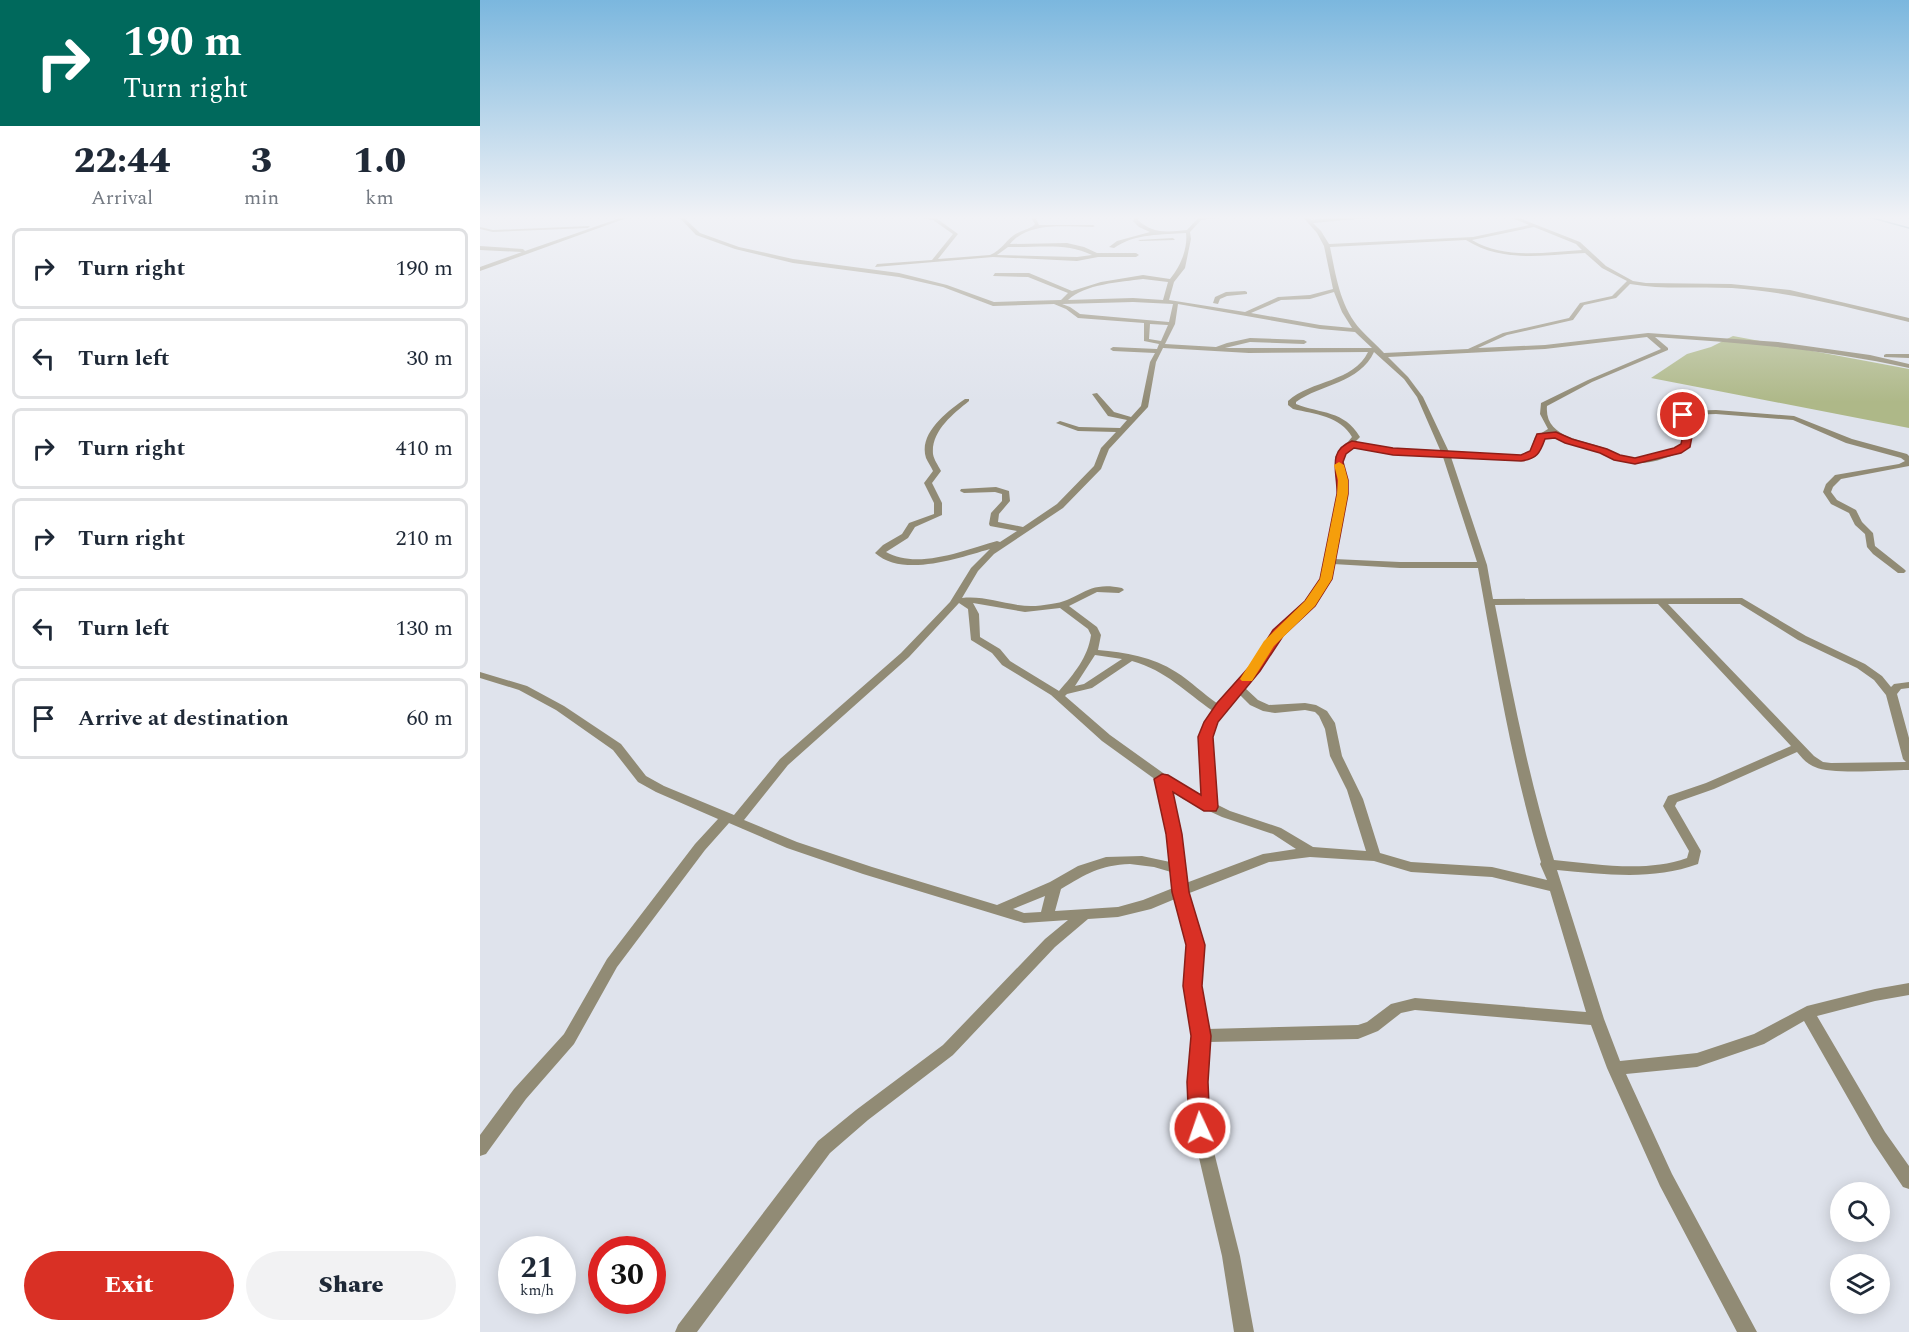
<!DOCTYPE html>
<html lang="en">
<head>
<meta charset="utf-8">
<style>
	:root { --surface:#fff; --page:#f2f2f3; --text:#1f2937; --muted:#747a83; --line:#e0e1e3; --accent:#d93025 }
	body { margin:0; font-family:Spectral,serif; background:var(--page); color:var(--text); height:100vh; display:flex; flex-direction:column; font-size:22px; white-space:nowrap }
	* { box-sizing:border-box; margin:0 }
	p { font-size:20px; color:var(--muted) }
	.icon { flex:none; width:33px; height:33px; fill:none; stroke:currentColor; stroke-width:2; stroke-linecap:round; stroke-linejoin:round }
	.map { position:relative; flex:1; overflow:hidden }
	.sheet { display:flex; flex-direction:column; background:var(--surface); width:480px }
	.sheet>* { flex:none }
	.hud { background:#00695c; color:#fff; overflow:hidden }
	.controls { position:absolute; left:1350px; top:1182px; display:grid; gap:12px }
	.controls a { display:grid; place-items:center; width:60px; height:60px; border-radius:50%; background:var(--surface); box-shadow:0 3px 15px #0003; font-size:30px }
	.speed { position:absolute; left:18px; top:1236px; display:flex; gap:12px; font-size:30px; font-weight:700; text-align:center }
	.speed>* { display:grid; place-content:center; width:78px; height:78px; border-radius:50%; background:var(--surface); box-shadow:0 3px 15px #0003; line-height:1 }
	.speed small { font-size:15px; font-weight:400 }
	.speed .limit { border:9px solid #d22; background:#fff; color:#111 }
	.pin { position:absolute; display:grid; place-items:center; width:51px; height:51px; color:#fff; margin:-26px; border:3px solid #fff; border-radius:50%; box-shadow:0 2px 6px #0007 }
	.me { position:absolute; width:66px; margin:-33px; rotate:357deg; stroke-linejoin:round; filter:drop-shadow(0 0 4px #0008) }
	.turn { display:flex; align-items:center; gap:21px; height:126px; padding:0 24px; font-size:27px }
	.turn .icon { width:78px; height:78px; stroke-width:2.5 }
	.turn b { display:block; font-size:42px; line-height:51px }
	.eta { display:flex; justify-content:space-evenly; align-items:center; height:102px; text-align:center }
	.eta b { font-size:36px; font-weight:800; line-height:42px }
	.primary-button { display:flex; gap:12px; margin-top:auto; padding:12px 24px }
	.primary-button a { flex:1; height:69px; border-radius:36px; background:var(--accent); color:#fff; font-size:24px; font-weight:800; line-height:69px; text-align:center }
	.primary-button a+a { background:var(--page); color:var(--text) }
	ul { padding:0; list-style:none }
	li { display:flex; align-items:center; gap:18px; height:81px; margin:0 12px 9px; padding:0 12px; border:3px solid var(--line); border-radius:9px }
	li div { flex:1 }
	li b { display:block; font-size:22px }
	li em { font-style:normal }
	main { display:flex; flex:1; min-height:0 }
	.map>svg:first-child { display:block }
	.green { fill:#aeb888 }
	.lines { fill:none; stroke-linecap:round; stroke-linejoin:round }
	.stream { stroke:#5d8d9b; stroke-width:1.5 }
	.minor { fill:#918b75; fill-rule:evenodd }
	.route { fill:#d93025; stroke:#8d1f18; stroke-width:1.5 }
	.slow { fill:#f59e0b }
</style>
</head>
<body>
<main>
<section class="sheet">
<div class="hud">
<div class="turn"><svg class="icon" aria-label="right" viewBox="0 0 24 24"><path d="M7 20v-9h11M14 6l5 5-5 5"/></svg><div><b>190 m</b>Turn right</div></div>
</div>
<div class="eta">
<div><b>22:44</b><p>Arrival</p></div>
<div><b>3</b><p>min</p></div>
<div><b>1.0</b><p>km</p></div>
</div>
<ul>
<li><svg class="icon" aria-label="right" viewBox="0 0 24 24"><path d="M7 20v-9h11M14 6l5 5-5 5"/></svg><div><b>Turn right</b></div><em>190 m</em></li>
<li><svg class="icon" aria-label="left" viewBox="0 0 24 24"><path d="M17 20v-9H6M10 6l-5 5 5 5"/></svg><div><b>Turn left</b></div><em>30 m</em></li>
<li><svg class="icon" aria-label="right" viewBox="0 0 24 24"><path d="M7 20v-9h11M14 6l5 5-5 5"/></svg><div><b>Turn right</b></div><em>410 m</em></li>
<li><svg class="icon" aria-label="right" viewBox="0 0 24 24"><path d="M7 20v-9h11M14 6l5 5-5 5"/></svg><div><b>Turn right</b></div><em>210 m</em></li>
<li><svg class="icon" aria-label="left" viewBox="0 0 24 24"><path d="M17 20v-9H6M10 6l-5 5 5 5"/></svg><div><b>Turn left</b></div><em>130 m</em></li>
<li><svg class="icon" aria-label="arrive" viewBox="0 0 24 24"><path d="M6 21V4h12l-3 4 3 4H6"/></svg><div><b>Arrive at destination</b></div><em>60 m</em></li>
</ul>
<div class="primary-button"><a>Exit</a><a>Share</a></div>
</section>
<div class="map">
<svg width="1429" height="1332" viewBox="0 0 1429 1332">
	<rect width="100%" height="100%" fill="#dfe3ec"/>
	<path class="green" d="M 1253,336 L 1429,369 L 1429,428 L 1171,378 L 1207,354 L 1231,347 Z"/>
	<g class="lines">
		<path class="stream" d="M 1385,216 L 1429,228"/>
		<path class="minor" d="M 146,216 L 152,216 L 0,271 L 0,267 L 42,252 L 0,250 L 0,246 L 43,249 L 45,251 Z
			M 198,216 L 202,216 L 220,233 L 259,247 L 313,259 L 419,273 L 467,285 L 514,302 L 581,300 L 588,293 L 548,277 L 513,276 L 515,273 L 549,273 L 592,291 L 621,282 L 663,275 L 690,279 C 700,267 708,249 706,233 C 682,235 655,233 634,248 L 629,247 L 637,241 L 670,232 L 659,227 L 653,221 L 656,216 L 660,216 L 658,220 C 672,234 688,232 707,230 L 720,216 L 724,216 L 724,217 L 750,216 L 721,220 L 710,232 L 711,239 L 705,268 L 694,282 L 689,300 L 765,312 L 798,297 L 830,295 L 853,289 L 844,246 L 837,233 L 822,216 L 826,216 L 831,220 L 885,216 L 963,216 L 961,217 L 887,218 L 833,223 L 841,231 L 849,244 L 993,237 L 1049,225 L 1028,216 L 1034,216 L 1100,242 L 1126,266 L 1153,281 L 1166,283 L 1251,284 L 1310,290 L 1429,318 L 1429,322 C 1370,308 1312,292 1252,288 C 1218,286 1184,290 1150,284 L 1136,298 L 1104,305 L 1093,320 L 1027,335 L 998,348 L 1065,345 L 1168,333 L 1298,342 L 1390,355 L 1429,364 L 1429,368 C 1345,349 1260,343 1175,337 L 1188,348 L 1188,350 L 1112,382 L 1067,406 C 1064,439 1105,440 1127,449 C 1135,452 1143,459 1153,459 C 1169,459 1188,453 1202,444 L 1204,430 L 1209,426 L 1200,417 L 1203,411 L 1236,410 L 1314,416 L 1372,439 L 1427,454 L 1429,456 L 1429,466 L 1361,479 L 1353,487 L 1351,492 L 1357,500 L 1376,510 L 1382,522 L 1393,533 L 1395,546 L 1424,569 L 1426,571 L 1424,573 L 1418,573 L 1393,554 L 1387,547 L 1385,534 L 1375,525 L 1369,513 L 1351,504 L 1343,492 L 1346,484 L 1355,475 L 1419,464 L 1425,461 L 1421,458 L 1366,443 L 1313,420 L 1236,414 L 1209,415 L 1208,417 L 1218,426 L 1212,431 L 1209,447 C 1191,458 1162,468 1141,461 C 1132,458 1124,453 1115,450 C 1100,446 1084,444 1072,433 L 1061,440 L 1055,457 L 1041,460 L 971,457 L 1007,565 L 1013,599 L 1262,598 L 1326,636 L 1385,664 L 1402,676 L 1411,687 L 1414,684 L 1429,682 L 1429,688 L 1421,689 L 1417,694 L 1429,738 L 1429,770 C 1408,770 1351,775 1335,767 C 1327,764 1322,758 1317,752 L 1234,789 L 1197,802 L 1195,806 L 1221,851 L 1218,864 C 1172,881 1124,874 1077,870 L 1124,1019 L 1140,1061 L 1217,1053 L 1274,1034 L 1327,1006 L 1395,989 L 1429,983 L 1429,995 L 1395,1001 L 1337,1016 L 1405,1132 L 1429,1166 L 1429,1189 L 1423,1187 L 1393,1142 L 1324,1021 L 1284,1044 L 1217,1067 L 1146,1074 L 1192,1174 L 1277,1332 L 1257,1332 L 1180,1186 L 1127,1068 L 1111,1025 L 935,1010 L 921,1013 L 898,1031 L 878,1039 L 728,1042 L 725,1082 L 728,1128 L 760,1256 L 774,1332 L 754,1332 L 742,1256 L 712,1128 L 709,1082 L 713,1036 L 705,986 L 708,945 L 695,899 L 671,909 L 638,917 L 608,919 L 575,947 L 473,1055 L 388,1120 L 350,1153 L 217,1332 L 195,1332 L 198,1325 L 338,1141 L 376,1110 L 463,1045 L 565,939 L 588,920 L 544,923 L 383,874 L 307,848 L 249,823 L 225,850 L 137,967 L 94,1044 L 46,1099 L 6,1154 L 0,1156 L 0,1135 L 34,1089 L 84,1034 L 127,959 L 215,844 L 238,819 L 176,792 L 158,782 L 133,750 L 76,710 L 39,690 L 0,678 L 0,672 L 47,686 L 84,706 L 141,744 L 166,776 L 184,786 L 254,815 L 300,759 L 421,653 L 470,602 L 491,568 L 510,549 C 478,558 423,578 395,553 L 403,545 L 422,534 L 429,523 L 454,514 L 454,503 L 444,483 L 453,471 C 451,467 448,462 446,458 C 438,433 468,411 485,399 L 489,399 L 489,401 C 473,414 451,431 453,454 C 454,460 458,465 461,471 L 452,483 L 462,503 L 462,515 L 435,527 L 428,538 L 406,552 C 437,570 485,550 517,541 L 520,542 L 537,531 L 510,526 L 509,524 L 511,513 L 522,501 L 522,494 L 515,492 L 484,493 L 480,491 L 481,489 L 516,487 L 529,491 L 530,501 L 519,514 L 518,522 L 543,527 L 577,504 L 614,466 L 621,448 L 636,432 L 598,431 L 576,423 L 580,421 L 599,427 L 640,428 L 647,420 L 628,416 L 612,394 L 617,393 L 634,412 L 651,417 L 661,406 L 670,362 L 675,353 L 633,351 L 630,349 L 633,347 L 677,349 L 679,344 L 664,341 L 664,323 L 598,318 L 586,309 L 574,304 L 513,306 L 463,287 L 419,277 L 313,263 L 255,249 L 216,235 ZM 1054,227 L 1096,244 L 1102,250 C 1066,252 1025,260 992,240 ZM 986,240 C 1022,263 1064,255 1105,253 L 1122,268 L 1147,281 L 1132,296 L 1100,303 L 1089,318 L 1023,333 L 988,349 L 904,353 C 897,345 888,338 881,330 C 860,307 856,276 850,247 ZM 663,279 L 688,282 L 683,300 L 653,298 L 588,300 C 604,284 641,282 663,279 ZM 854,292 L 862,312 L 872,328 L 840,325 L 771,313 L 801,300 L 830,299 ZM 653,302 L 693,304 L 689,322 L 600,314 L 590,307 L 582,304 ZM 698,304 L 840,329 L 875,332 L 892,348 L 745,348 L 770,342 L 824,344 L 827,342 L 824,340 L 770,338 L 747,343 L 736,347 L 685,344 L 695,324 ZM 670,324 L 688,325 L 681,341 L 669,339 ZM 1167,337 L 1181,349 L 1108,380 L 1061,403 L 1060,414 L 1068,429 L 1055,437 L 1049,454 L 1041,456 L 969,452 L 943,397 L 928,377 L 908,357 L 1065,349 ZM 683,348 L 769,353 L 888,352 C 874,382 831,380 808,401 L 808,405 L 813,409 C 835,414 860,416 872,437 L 855,457 L 858,494 L 841,579 L 826,602 L 794,631 L 772,666 L 738,704 C 723,694 711,681 696,672 C 673,657 645,652 618,650 L 621,635 L 617,627 L 589,606 L 617,592 L 639,593 L 644,590 L 642,588 C 606,580 601,600 571,604 C 560,606 549,607 538,605 C 518,602 502,596 482,598 L 498,571 L 514,554 L 583,508 L 621,469 L 629,449 L 668,407 L 676,362 ZM 894,352 L 924,379 L 937,397 L 961,452 L 913,450 L 875,442 L 880,437 C 864,410 841,414 816,404 L 816,402 C 841,384 880,383 894,352 ZM 872,446 L 913,454 L 963,457 L 997,562 L 920,562 L 854,559 L 866,494 L 863,457 ZM 853,564 L 920,568 L 998,568 C 1016,667 1032,766 1061,862 L 1060,864 L 1067,880 L 1012,867 L 931,862 L 900,853 L 883,799 L 862,756 L 855,723 L 847,711 L 836,705 L 825,703 L 789,705 L 778,700 L 764,687 L 780,670 L 802,635 L 833,606 L 851,579 ZM 479,603 L 488,609 L 491,640 L 512,653 L 522,665 L 571,695 L 622,741 L 676,780 L 688,834 L 690,862 L 662,856 L 626,857 L 598,866 L 570,882 L 517,905 L 392,867 L 317,842 L 264,820 L 308,765 L 429,657 ZM 493,603 L 545,612 L 580,608 L 608,629 L 611,635 C 608,657 594,674 579,691 L 530,661 L 520,649 L 500,637 L 499,614 ZM 1178,604 L 1311,746 L 1226,783 L 1188,796 L 1183,806 L 1209,851 L 1207,858 C 1165,873 1117,864 1074,860 C 1048,776 1032,691 1015,605 ZM 1188,604 L 1260,604 L 1318,640 L 1377,668 L 1394,680 L 1406,695 L 1423,759 L 1426,762 L 1351,763 L 1343,762 L 1334,756 ZM 615,655 L 642,659 L 604,684 L 595,686 ZM 652,661 C 687,671 705,692 733,711 L 725,722 L 720,737 L 723,799 L 711,793 L 630,735 L 585,696 L 587,694 L 612,688 ZM 759,694 L 770,705 L 783,711 L 795,713 L 825,710 L 835,712 L 839,716 L 845,729 L 850,756 L 867,790 L 886,851 L 833,847 L 801,828 L 750,811 L 736,804 L 732,737 L 737,722 ZM 690,790 L 703,799 L 742,817 L 793,834 L 816,849 L 783,854 L 706,883 L 700,834 ZM 830,857 L 894,861 L 931,872 L 1012,877 L 1070,891 L 1106,1012 L 935,998 L 911,1004 L 887,1022 L 878,1025 L 727,1029 L 719,986 L 722,945 L 707,894 L 789,862 ZM 650,864 L 674,867 L 691,872 L 693,888 L 663,900 L 638,907 L 575,911 L 581,889 C 606,874 620,865 650,864 ZM 565,896 L 561,912 L 544,913 L 533,909 Z
			M 436,216 L 456,218 L 478,234 L 458,259 L 510,255 C 522,250 525,241 534,235 C 540,231 547,230 553,226 L 555,224 L 552,219 L 554,216 L 558,216 L 556,219 L 559,225 L 613,225 L 615,226 L 613,227 C 586,227 549,221 530,244 L 587,243 L 604,247 L 617,253 L 656,253 L 659,255 L 656,257 L 618,257 L 597,261 L 513,257 L 395,267 L 397,264 L 452,260 L 473,234 L 453,220 ZM 528,247 C 557,248 586,242 612,255 L 597,257 L 517,255 Z
			M 110,226 L 108,228 L 13,232 L 0,229 L 0,227 L 13,230 Z
			M 693,238 L 695,240 L 660,241 L 658,240 Z
			M 765,291 L 767,292 L 767,294 L 747,296 L 740,299 L 738,304 L 733,303 L 735,297 L 746,292 Z
			M 1406,354 L 1429,354 L 1429,358 L 1404,357 L 1404,355 Z"/>
	</g>
	<linearGradient id="sky" x2="0" y2="1"><stop stop-color="#7bb7de"/><stop offset="0.54" stop-color="#f1f2f6"/><stop offset="1" stop-color="#f1f2f6" stop-opacity="0"/></linearGradient>
	<rect width="1429" height="402" fill="url(#sky)"/>
	<path class="route" d="M 1200,413 L 1207,413 L 1219,426 L 1213,431 L 1210,447 L 1201,453 L 1155,464 L 1134,460 L 1120,453 L 1085,443 L 1075,438 L 1065,439 C 1060,453 1057,459 1041,461 L 913,455 L 874,448 L 866,454 L 863,462 L 868,480 L 868,494 L 852,579 L 835,606 L 803,636 L 780,671 L 738,722 L 733,737 L 738,807 L 736,811 L 724,811 L 693,792 L 702,834 L 709,892 L 725,945 L 722,986 L 731,1036 L 728,1082 L 730,1128 L 727,1135 L 720,1138 L 712,1135 L 709,1128 L 707,1082 L 711,1036 L 703,986 L 706,945 L 692,892 L 686,834 L 674,779 L 682,774 L 688,775 L 721,795 L 718,737 L 724,722 L 737,703 L 770,666 L 793,630 L 825,601 L 840,579 L 857,494 C 858,473 846,451 872,441 L 913,448 L 1041,455 L 1050,451 L 1057,434 L 1076,432 L 1092,439 L 1127,449 L 1140,455 L 1155,458 L 1194,448 L 1201,444 L 1204,430 L 1209,425 L 1200,417 Z"/>
	<path class="slow" d="M 859,462 L 864,465 L 868,480 L 868,494 L 852,579 L 835,606 L 794,646 L 772,681 L 762,681 L 760,679 L 784,641 L 825,601 L 840,579 L 857,494 L 858,480 L 854,465 Z"/>
</svg>
<div class="controls">
<a><svg class="icon" aria-label="search" viewBox="0 0 24 24"><circle cx="10" cy="10" r="6"/><path d="M15 15l6 6"/></svg></a>
<a><svg class="icon" aria-label="layers" viewBox="0 0 24 24"><path d="M12 4l9 5-9 5-9-5zM3 14l9 5 9-5"/></svg></a>
</div>
<div class="speed"><div>21<small>km/h</small></div><div class="limit">30</div></div>
<div class="pin" style="left:1203px;top:415px;background:#d93025"><svg class="icon" aria-label="arrive" viewBox="0 0 24 24"><path d="M6 21V4h12l-3 4 3 4H6"/></svg></div>
<svg class="me" style="left:720px;top:1128px" viewBox="-20 -20 40 40"><circle r="17" fill="#d93025" stroke="#fff" stroke-width="3"/><path d="M0-11L8 9 0 5-8 9z" fill="#fff"/></svg>
</div>
</main>
</body>
</html>
